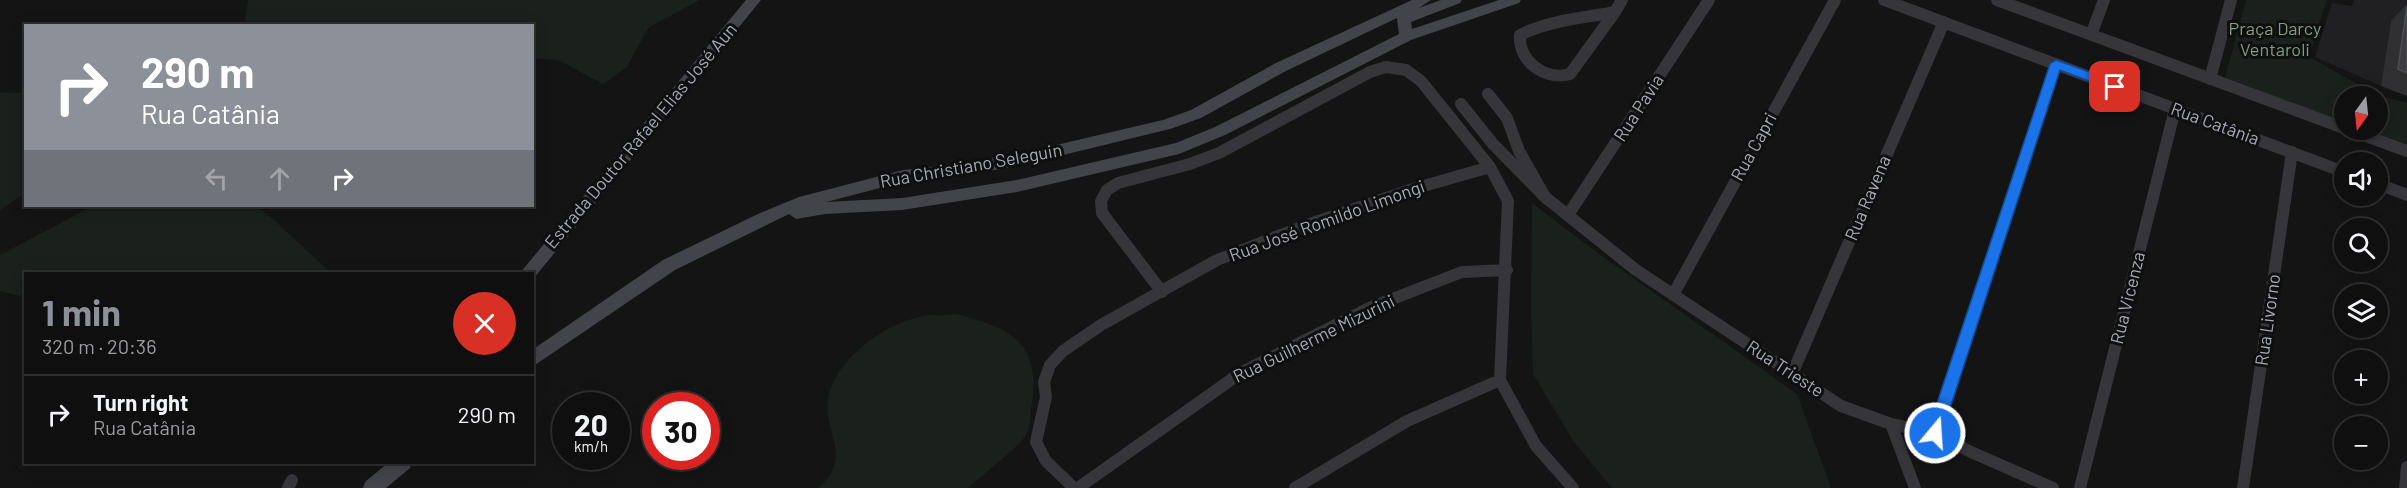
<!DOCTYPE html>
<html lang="en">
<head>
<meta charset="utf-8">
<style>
	:root { --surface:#0f0f10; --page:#1d1d1e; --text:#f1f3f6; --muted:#9b9c9f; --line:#2f2f30; --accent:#8c9099 }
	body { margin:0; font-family:Barlow,sans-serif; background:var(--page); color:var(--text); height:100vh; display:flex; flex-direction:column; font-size:22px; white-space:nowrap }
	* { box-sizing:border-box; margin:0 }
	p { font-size:20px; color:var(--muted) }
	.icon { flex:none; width:33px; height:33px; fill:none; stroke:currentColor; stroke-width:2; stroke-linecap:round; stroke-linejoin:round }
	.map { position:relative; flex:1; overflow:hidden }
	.side { position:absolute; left:24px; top:272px; width:510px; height:192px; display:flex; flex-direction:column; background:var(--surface); border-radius:0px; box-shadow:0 3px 15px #0003,0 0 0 2px var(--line) }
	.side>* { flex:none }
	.banner { position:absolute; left:24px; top:24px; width:510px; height:183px; border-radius:0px; box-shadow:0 3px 15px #0003,0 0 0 2px var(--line); background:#8c9099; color:#fff; overflow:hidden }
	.needle { width:39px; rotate:195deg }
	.controls { position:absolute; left:2334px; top:86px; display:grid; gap:12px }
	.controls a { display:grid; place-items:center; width:54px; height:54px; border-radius:50%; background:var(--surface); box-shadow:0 3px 15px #0003,0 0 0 2px var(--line); font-size:30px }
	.speed { position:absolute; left:552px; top:392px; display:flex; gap:12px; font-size:30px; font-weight:700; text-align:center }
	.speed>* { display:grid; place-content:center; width:78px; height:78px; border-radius:50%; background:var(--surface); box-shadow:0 3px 15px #0003,0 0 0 2px var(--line); line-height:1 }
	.speed small { font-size:15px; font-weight:400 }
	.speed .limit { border:9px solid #d22; background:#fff; color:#111 }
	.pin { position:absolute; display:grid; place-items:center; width:51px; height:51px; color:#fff; margin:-26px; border-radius:12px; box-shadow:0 3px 9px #0006 }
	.me { position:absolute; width:66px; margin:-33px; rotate:18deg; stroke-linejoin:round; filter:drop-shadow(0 0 4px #0008) }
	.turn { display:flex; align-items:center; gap:21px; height:126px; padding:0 18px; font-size:27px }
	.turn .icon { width:78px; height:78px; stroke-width:2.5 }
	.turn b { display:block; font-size:42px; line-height:51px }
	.lanes { display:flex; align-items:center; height:57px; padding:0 18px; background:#0003; justify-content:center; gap:30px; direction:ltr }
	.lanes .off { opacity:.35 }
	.round { display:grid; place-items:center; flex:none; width:63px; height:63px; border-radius:32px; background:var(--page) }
	.headline { display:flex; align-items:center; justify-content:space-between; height:102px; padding:0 18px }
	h1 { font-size:36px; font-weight:700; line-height:45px; color:var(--accent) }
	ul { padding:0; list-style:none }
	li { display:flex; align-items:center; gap:18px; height:78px; padding:0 18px; border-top:2px solid var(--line) }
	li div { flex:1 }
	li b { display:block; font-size:22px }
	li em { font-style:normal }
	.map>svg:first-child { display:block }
	.built { fill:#202022 }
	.green { fill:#1a201b }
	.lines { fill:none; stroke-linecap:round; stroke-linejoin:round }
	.street { stroke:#35353a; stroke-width:12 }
	.secondary { fill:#43444a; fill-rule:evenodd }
	.wall { fill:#303033 }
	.building { fill:#3d3d41; stroke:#4d4e53; stroke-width:1.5 }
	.route { fill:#1a73e8; stroke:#114b97; stroke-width:1.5 }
	.labels { text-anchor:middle; stroke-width:6; stroke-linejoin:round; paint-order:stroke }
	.park-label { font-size:18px; fill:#7e9f82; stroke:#0f0f10 }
	.street-label { font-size:18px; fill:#a6aab5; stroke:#0f0f10 }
</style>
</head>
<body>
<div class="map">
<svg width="2407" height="488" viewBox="0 0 2407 488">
	<rect width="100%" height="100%" fill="#141415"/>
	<path class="built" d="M 2354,0 L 2407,0 L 2407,26 L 2391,21 L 2381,86 L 2315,57 L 2332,3 L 2352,6 Z"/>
	<path class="green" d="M 248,0 L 700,0 L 648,28 L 627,67 L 603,84 L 558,60 L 533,58 L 532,26 L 256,25 L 245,21 Z
		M 2246,0 L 2327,0 L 2309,57 L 2375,94 L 2407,103 L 2407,144 L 2365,129 L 2378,129 L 2378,96 L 2344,96 L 2344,122 L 2225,78 Z
		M 0,93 L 26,93 L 25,193 L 0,210 Z
		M 1532,203 L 1591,248 L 1797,394 L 1831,488 L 1612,488 L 1574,442 L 1533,374 L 1531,308 Z
		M 93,206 L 255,206 L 271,217 L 331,273 L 26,273 L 25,297 L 0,291 L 0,255 Z
		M 956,314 C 1008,327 1041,341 1032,402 C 1030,412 1031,426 1026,435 C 1023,443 978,479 968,488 L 818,488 C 855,457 822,431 828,398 C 835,361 880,327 915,318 C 927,314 943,315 956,314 Z"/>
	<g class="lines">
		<path class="street" d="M 1884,0 L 2344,172
			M 1997,0 L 2344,128
			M 1615,12 L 1570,74 C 1546,81 1518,62 1520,35 C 1550,20 1583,18 1615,12 Z
			M 1615,12 L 1622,0
			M 2091,35 L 2104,0
			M 2210,79 L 2231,0
			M 1461,104 L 1493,144 L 1545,197 L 1519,151 L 1507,118 L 1488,94
			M 2347,129 L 2407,151
			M 2378,184 L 2407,195
			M 1545,197 L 1636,270 L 1841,406 L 1891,424 L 1935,433 L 1971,452 L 2053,488
			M 1568,215 L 1709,0
			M 1162,292 L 1102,213 L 1101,201 L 1107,190 L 1118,183 L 1190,164 L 1219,153 L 1370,72 L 1386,67 L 1406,70 L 1421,81 L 1490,167 L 1508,201 L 1500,380 L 1536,446 L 1573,488
			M 1673,295 L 1835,0
			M 1792,374 L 1944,22
			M 1891,424 L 1915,488
			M 1935,433 L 2056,64
			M 288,488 L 292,480
			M 1074,488 L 1046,461 L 1036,442 L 1046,397 L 1044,382 L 1050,365 L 1063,351 L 1101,325 L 1217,260 L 1304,226 L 1413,189 L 1490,167
			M 1078,488 L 1242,372 L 1369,308 L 1462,272 L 1507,270
			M 1295,488 L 1407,421 L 1500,380
			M 2080,488 L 2175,109
			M 2243,488 L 2292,152
			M 2405,488 L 2407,467"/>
		<path class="secondary" d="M 746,0 L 761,0 L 534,278 L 532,273 L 520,273 Z
			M 1412,0 L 1431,0 L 1419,8 L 1441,0 L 1462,0 L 1460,3 L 1411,22 L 1412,29 L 1499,0 L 1521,0 L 1519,3 L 1411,40 L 1225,135 L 1179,154 L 1017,192 L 902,210 L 825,214 L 796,219 L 789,214 L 675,270 L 532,367 L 532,350 L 663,260 L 760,213 L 799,197 L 903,170 L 966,163 L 1022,153 L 1163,120 L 1191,110 L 1276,63 ZM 1397,18 L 1399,34 L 1215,127 L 1176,143 L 1017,180 L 902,198 L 826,202 L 903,182 L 966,175 L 1022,165 L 1170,129 L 1201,118 L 1286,71 Z
			M 389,462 L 412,462 L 410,468 L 386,488 L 363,488 L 365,482 Z"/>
	</g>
	<path class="wall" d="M 2407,4 L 2407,96 L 2381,86 L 2391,21 Z"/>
	<path class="building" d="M 2407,6 L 2407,73 L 2398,69 Z"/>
	<path class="route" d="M 2056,60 L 2120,83 L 2122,87 L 2115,91 L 2060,70 L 1942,433 L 1940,438 L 1935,440 L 1929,438 L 1927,433 L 2050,64 Z"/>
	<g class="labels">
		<g class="park-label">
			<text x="2275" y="35">Praça Darcy<tspan x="2275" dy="21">Ventaroli</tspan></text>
		</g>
		<g class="street-label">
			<text transform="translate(1639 108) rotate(-57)" y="6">Rua Pavia</text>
			<text transform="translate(2215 124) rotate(20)" y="6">Rua Catânia</text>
			<text transform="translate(641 136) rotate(-50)" y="6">Estrada Doutor Rafael Elias José Aun</text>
			<text transform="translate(1754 147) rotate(-61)" y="6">Rua Capri</text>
			<text transform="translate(971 166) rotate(-10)" y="6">Rua Christiano Seleguin</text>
			<text transform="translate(1868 198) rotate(-67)" y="6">Rua Ravena</text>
			<text transform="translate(1327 221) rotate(-20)" y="6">Rua José Romildo Limongi</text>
			<text transform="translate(2128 298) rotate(-76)" y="6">Rua Vicenza</text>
			<text transform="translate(2268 320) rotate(-82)" y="6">Rua Livorno</text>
			<text transform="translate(1314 339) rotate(-26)" y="6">Rua Guilherme Mizurini</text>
			<text transform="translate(1785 369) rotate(33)" y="6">Rua Trieste</text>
		</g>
	</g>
</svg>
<div class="controls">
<a><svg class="needle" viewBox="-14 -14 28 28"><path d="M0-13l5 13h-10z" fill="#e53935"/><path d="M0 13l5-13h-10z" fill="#9b9c9f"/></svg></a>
<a><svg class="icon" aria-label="sound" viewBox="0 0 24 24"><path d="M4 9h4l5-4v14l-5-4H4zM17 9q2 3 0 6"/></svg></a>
<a><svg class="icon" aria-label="search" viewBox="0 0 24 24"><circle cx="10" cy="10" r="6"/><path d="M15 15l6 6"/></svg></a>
<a><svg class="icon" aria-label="layers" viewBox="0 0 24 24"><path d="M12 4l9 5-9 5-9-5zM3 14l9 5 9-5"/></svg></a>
<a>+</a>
<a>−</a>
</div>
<div class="speed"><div>20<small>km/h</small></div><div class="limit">30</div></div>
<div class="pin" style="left:2115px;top:87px;background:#d93025"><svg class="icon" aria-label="arrive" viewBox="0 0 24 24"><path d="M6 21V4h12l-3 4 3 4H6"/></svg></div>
<svg class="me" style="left:1935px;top:433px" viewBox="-20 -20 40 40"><circle r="17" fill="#1a73e8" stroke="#fff" stroke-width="3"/><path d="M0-11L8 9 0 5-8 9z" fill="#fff"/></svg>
<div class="banner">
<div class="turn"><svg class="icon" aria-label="right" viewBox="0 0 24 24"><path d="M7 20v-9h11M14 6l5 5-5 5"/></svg><div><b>290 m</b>Rua Catânia</div></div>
<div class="lanes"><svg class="icon off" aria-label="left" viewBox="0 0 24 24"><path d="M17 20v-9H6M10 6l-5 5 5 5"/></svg><svg class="icon off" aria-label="ahead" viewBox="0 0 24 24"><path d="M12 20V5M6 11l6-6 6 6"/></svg><svg class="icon" aria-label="right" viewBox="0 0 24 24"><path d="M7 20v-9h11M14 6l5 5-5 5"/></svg></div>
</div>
<section class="side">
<div class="headline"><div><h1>1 min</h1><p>320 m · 20:36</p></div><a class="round" style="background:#d93025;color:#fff"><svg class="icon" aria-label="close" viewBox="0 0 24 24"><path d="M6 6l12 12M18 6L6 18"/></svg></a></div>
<ul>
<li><svg class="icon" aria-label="right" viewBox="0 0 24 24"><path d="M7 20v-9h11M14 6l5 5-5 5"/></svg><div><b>Turn right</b><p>Rua Catânia</p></div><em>290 m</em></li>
</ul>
</section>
</div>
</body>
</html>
